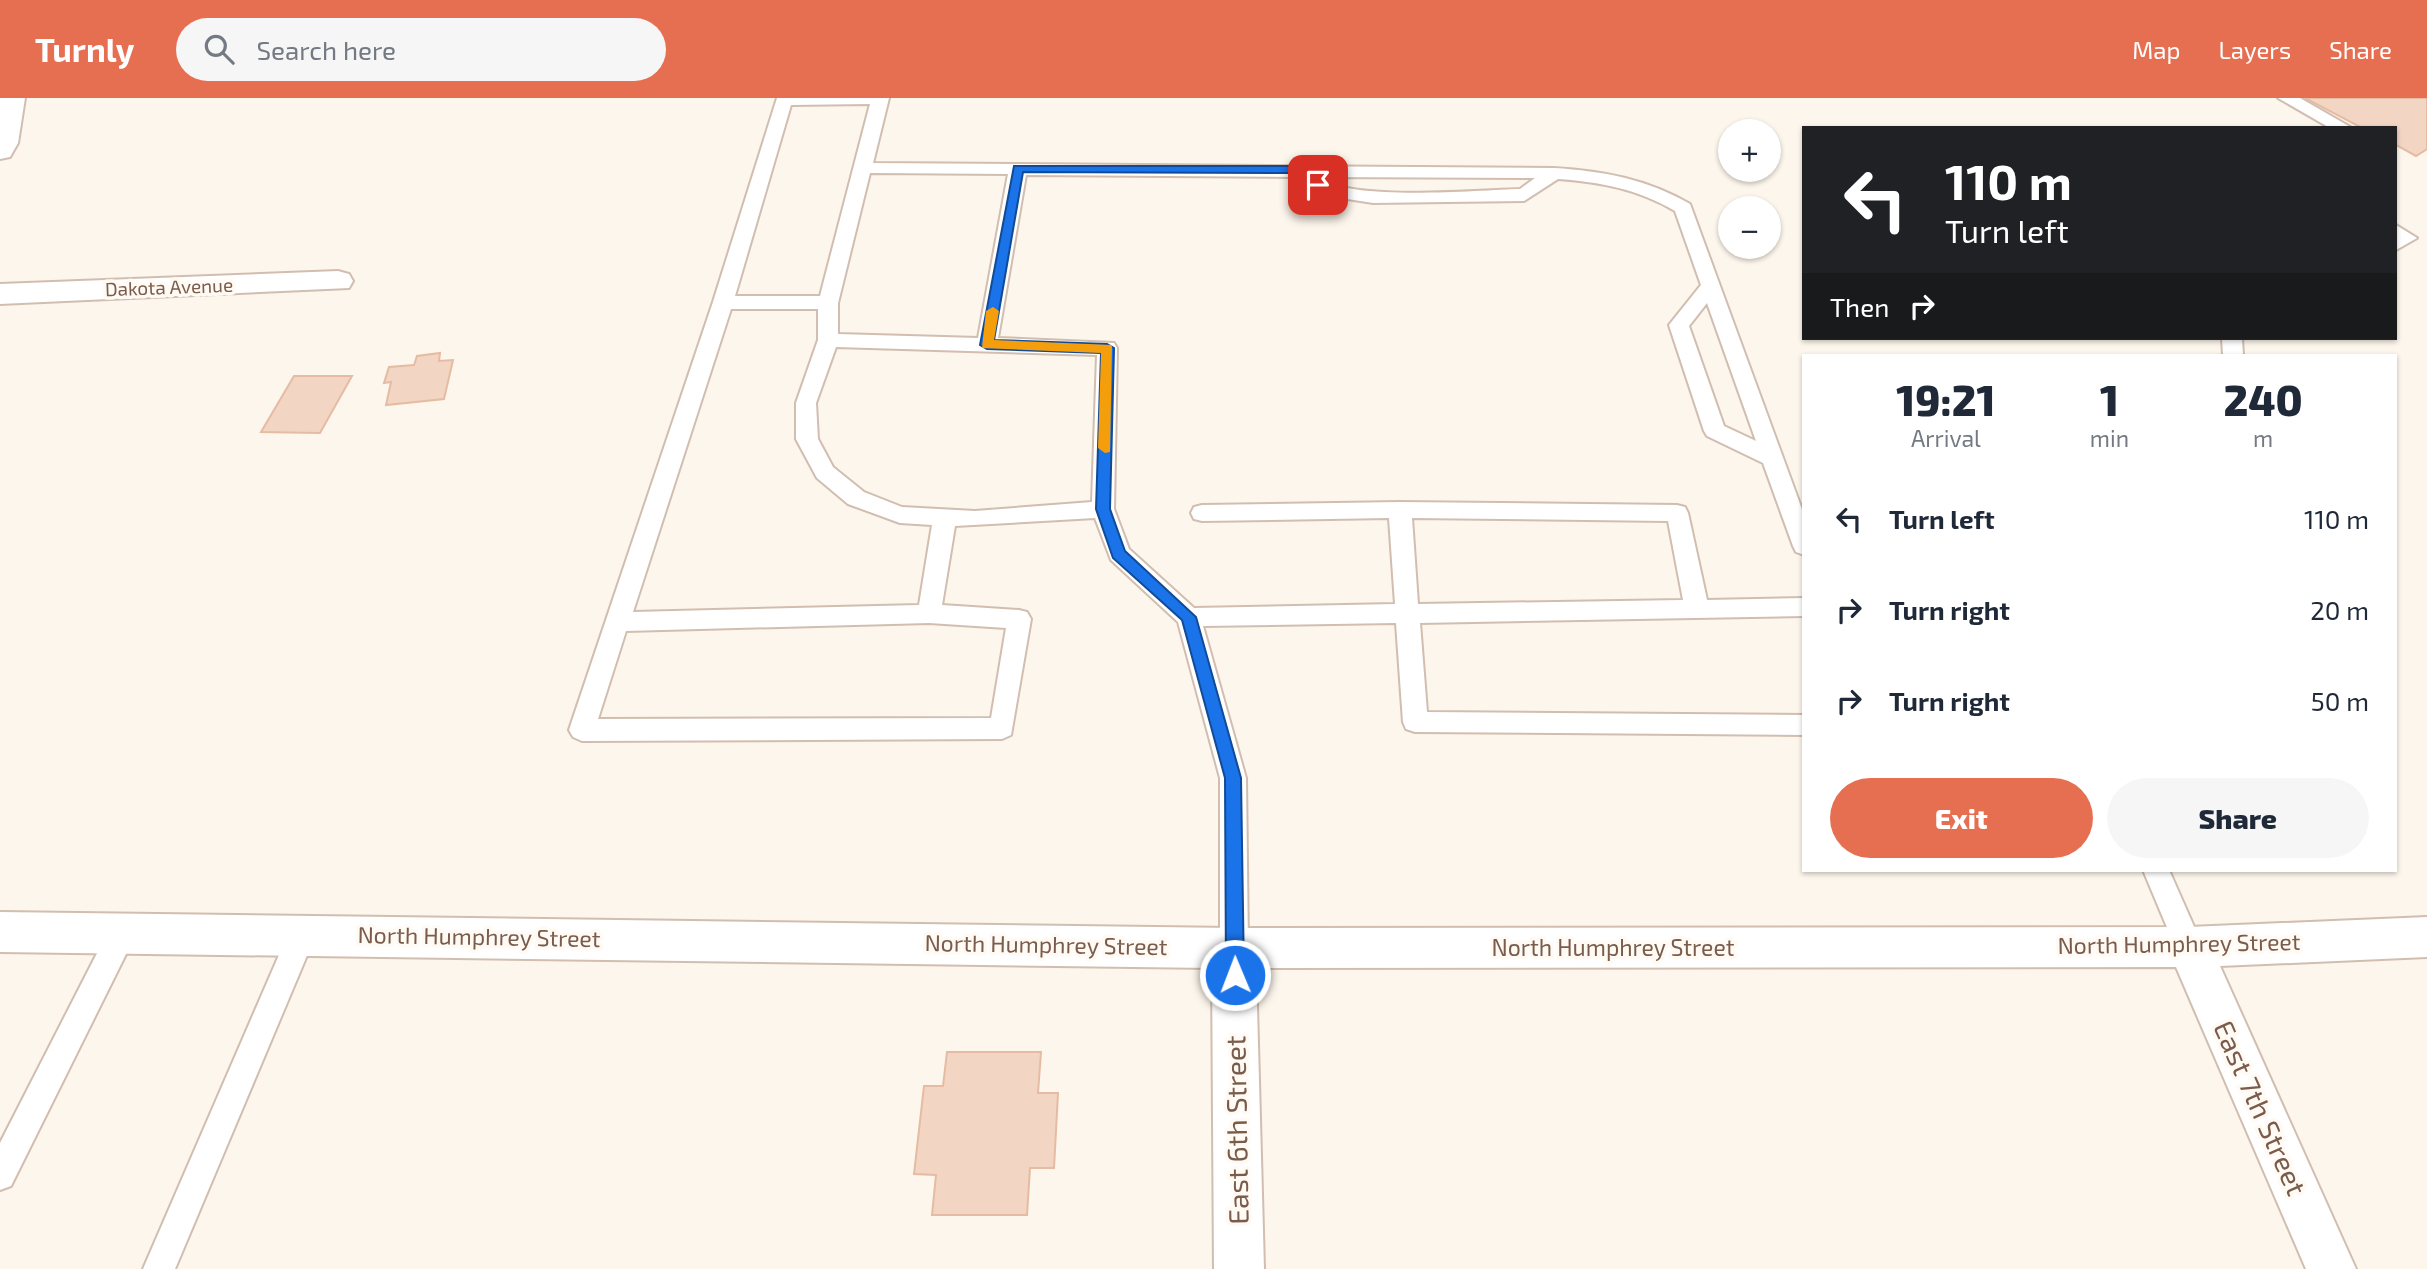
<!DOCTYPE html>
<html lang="en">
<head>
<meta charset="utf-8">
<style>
	:root { --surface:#fff; --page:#f6f6f7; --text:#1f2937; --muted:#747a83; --accent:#e76f51 }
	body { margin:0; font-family:"Exo 2",sans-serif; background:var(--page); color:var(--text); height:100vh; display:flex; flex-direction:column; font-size:26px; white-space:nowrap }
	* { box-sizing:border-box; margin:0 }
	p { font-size:23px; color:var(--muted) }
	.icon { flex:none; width:38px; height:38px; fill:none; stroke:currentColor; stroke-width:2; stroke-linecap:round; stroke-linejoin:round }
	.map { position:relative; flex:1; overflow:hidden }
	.details { position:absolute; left:1802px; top:256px; width:595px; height:518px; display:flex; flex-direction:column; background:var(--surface); border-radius:0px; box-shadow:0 2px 5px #0004 }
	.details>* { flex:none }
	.guide { position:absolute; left:1802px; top:28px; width:595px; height:214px; border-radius:0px; box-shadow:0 2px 5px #0004; background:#202124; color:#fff; overflow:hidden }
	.buttons { position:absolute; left:1718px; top:21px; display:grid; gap:14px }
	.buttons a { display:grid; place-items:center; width:63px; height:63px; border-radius:50%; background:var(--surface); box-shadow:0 2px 5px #0004; font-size:35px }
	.pin { position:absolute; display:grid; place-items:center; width:60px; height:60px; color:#fff; margin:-30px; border-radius:14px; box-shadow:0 4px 10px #0006 }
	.me { position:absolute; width:77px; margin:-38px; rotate:359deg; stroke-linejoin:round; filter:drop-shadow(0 0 5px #0008) }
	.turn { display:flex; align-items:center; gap:24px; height:147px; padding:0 28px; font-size:32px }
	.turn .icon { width:91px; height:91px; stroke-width:2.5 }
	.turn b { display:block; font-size:49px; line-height:60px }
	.then { display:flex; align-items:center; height:66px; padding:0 28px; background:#0003; gap:14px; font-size:26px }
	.eta { display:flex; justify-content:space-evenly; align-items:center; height:119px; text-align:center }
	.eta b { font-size:42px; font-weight:800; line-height:49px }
	.primary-button { display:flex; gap:14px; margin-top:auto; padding:14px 28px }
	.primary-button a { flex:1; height:80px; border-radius:42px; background:var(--accent); color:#fff; font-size:28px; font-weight:800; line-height:80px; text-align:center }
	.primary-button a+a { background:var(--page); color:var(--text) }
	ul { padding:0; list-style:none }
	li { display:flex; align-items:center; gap:21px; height:91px; padding:0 28px }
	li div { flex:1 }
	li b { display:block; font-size:26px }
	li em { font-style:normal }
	header { display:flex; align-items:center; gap:42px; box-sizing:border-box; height:98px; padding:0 35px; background:var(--accent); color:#fff }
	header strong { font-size:33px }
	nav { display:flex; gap:38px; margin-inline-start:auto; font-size:24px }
	.search { width:490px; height:63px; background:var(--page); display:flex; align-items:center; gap:18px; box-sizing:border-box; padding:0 24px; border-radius:38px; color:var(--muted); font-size:26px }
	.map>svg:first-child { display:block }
	.building { fill:#f3d5c3; stroke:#e6bba3; stroke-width:2 }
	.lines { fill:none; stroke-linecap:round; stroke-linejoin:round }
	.service-casing { stroke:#d1beb0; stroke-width:4 }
	.minor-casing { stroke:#d1beb0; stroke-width:4 }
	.service { fill:#fff; fill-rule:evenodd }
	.minor { fill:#fff; fill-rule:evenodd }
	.route { fill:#1a73e8; stroke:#114b97; stroke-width:2 }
	.slow { fill:#f59e0b }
	.labels { text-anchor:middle; stroke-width:7; stroke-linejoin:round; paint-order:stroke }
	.far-street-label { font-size:19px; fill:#7a5c4d; stroke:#fffaf3 }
	.street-label { font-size:23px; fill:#7a5c4d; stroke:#fffaf3 }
	.near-street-label { font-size:28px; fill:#7a5c4d; stroke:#fffaf3 }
</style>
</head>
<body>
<header>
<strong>Turnly</strong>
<div class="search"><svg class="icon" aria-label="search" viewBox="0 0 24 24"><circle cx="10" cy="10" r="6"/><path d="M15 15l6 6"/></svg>Search here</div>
<nav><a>Map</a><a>Layers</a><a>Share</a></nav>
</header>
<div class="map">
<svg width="2427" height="1171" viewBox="0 0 2427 1171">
	<rect width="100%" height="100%" fill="#fdf6ec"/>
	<path class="building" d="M 2305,0 L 2427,0 L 2427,51 L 2416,58 L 2396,47 L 2396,30 L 2362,30 Z
		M 440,255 L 439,263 L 453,262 L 444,301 L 386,307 L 391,284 L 384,285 L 389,269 L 414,267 L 417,258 Z
		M 294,278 L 352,278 L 320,335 L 261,334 Z
		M 947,954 L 1041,954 L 1038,995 L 1058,995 L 1054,1070 L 1030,1070 L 1027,1117 L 932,1117 L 936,1077 L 914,1076 L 924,988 L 943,988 Z"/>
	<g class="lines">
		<g class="service-casing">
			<path id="service" d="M 777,0 L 889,0 L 873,65 L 1554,70 C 1603,73 1647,81 1690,106 L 1804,417 L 1804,457 L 1796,454 L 1793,448 L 1763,365 L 1707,338 L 1704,333 L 1669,227 L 1701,187 L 1675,113 C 1638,91 1600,84 1558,81 L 1524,103 L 1373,105 L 1328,98 L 1312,91 L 1298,79 L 1026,77 L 998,240 L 1114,245 L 1117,250 L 1114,411 L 1129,451 L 1194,510 L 1395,506 L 1389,420 L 1202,423 L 1194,421 L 1191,415 L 1194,409 L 1202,407 L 1400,404 L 1677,407 L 1685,409 L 1688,415 L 1707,502 L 1804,500 L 1804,518 L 1420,525 L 1427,614 L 1804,617 L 1804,637 L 1415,634 L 1406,631 L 1403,624 L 1396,525 L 1203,528 L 1246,680 L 1248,850 L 1244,859 L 1234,863 L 1224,859 L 1220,850 L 1220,680 L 1178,524 L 1111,462 L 1095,420 L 955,428 L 942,507 L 1019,512 L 1027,514 L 1031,521 L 1011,637 L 1002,641 L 582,643 L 573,639 L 569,632 L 713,204 ZM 870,6 L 820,198 L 735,198 L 791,7 ZM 870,75 L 1008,76 L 978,240 L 838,236 L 838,205 ZM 1319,79 L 1535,80 L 1520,91 C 1478,92 1348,104 1319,79 ZM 1707,205 L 1756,343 L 1724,328 L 1689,228 ZM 731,211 L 818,211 L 818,242 L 796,305 L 796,341 L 817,380 L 848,406 L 900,425 L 932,427 L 919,507 L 633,514 ZM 836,249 L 1097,257 L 1092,404 L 975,413 L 902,409 L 864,394 L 833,369 L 818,341 L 816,305 ZM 1412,420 L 1668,423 L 1683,502 L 1418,506 ZM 929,525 L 1006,530 L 991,620 L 598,621 L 626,533 Z
				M 2278,0 L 2300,0 L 2352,30 L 2330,30 Z
				M 2396,127 L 2417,140 L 2396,152 Z
				M 2222,240 L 2242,240 L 2243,257 L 2223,257 Z
				M 2143,772 L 2169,772 L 2203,849 L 2199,858 L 2189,862 L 2179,858 Z
				M 122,822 L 132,826 L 136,835 L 132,844 L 11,1088 L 0,1092 L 0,1045 L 112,826 Z
				M 302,823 L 312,827 L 316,836 L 175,1171 L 143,1171 L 292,827 Z"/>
		</g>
		<g class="minor-casing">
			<path id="minor" d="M 0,0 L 25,0 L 18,45 L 10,59 L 0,61 Z
				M 338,173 L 349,176 L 353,183 L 349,190 L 0,206 L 0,186 Z
				M 0,814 L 1234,830 L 2189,829 L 2427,819 L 2427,859 L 2220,868 L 2356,1171 L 2306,1171 L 2176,869 L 1256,870 L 1264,1171 L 1214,1171 L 1212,870 L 0,854 Z"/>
		</g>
		<use href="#service" class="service"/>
		<use href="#minor" class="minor"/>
	</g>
	<path class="route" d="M 1014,68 L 1301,68 L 1324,87 L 1314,89 L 1298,75 L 1023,74 L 994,242 L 1107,246 L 1114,250 L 1110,411 L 1125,453 L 1196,519 L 1241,680 L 1244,877 L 1241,883 L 1235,886 L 1228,883 L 1226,877 L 1225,680 L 1182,522 L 1113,460 L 1096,411 L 1101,255 L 987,251 L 980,247 Z"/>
	<path class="slow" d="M 993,209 L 999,213 L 994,242 L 1112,247 L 1110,354 L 1105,355 L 1098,350 L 1101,255 L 982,250 L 986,213 Z"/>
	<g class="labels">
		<g class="far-street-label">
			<text transform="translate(169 189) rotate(-2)" y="7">Dakota Avenue</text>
		</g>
		<g class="street-label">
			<text transform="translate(479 839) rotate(1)" y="8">North Humphrey Street</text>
			<text transform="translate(2179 846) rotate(-1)" y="8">North Humphrey Street</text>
			<text transform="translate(1046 847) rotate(1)" y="8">North Humphrey Street</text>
			<text x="1613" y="858">North Humphrey Street</text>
		</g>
		<g class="near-street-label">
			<text transform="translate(2260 1010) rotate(66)" y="10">East 7th Street</text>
			<text transform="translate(1237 1032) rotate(-91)" y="10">East 6th Street</text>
		</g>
	</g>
</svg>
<div class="buttons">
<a>+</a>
<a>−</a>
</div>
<div class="pin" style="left:1318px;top:87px;background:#d93025"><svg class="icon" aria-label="arrive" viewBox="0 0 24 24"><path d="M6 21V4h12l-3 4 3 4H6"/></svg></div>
<svg class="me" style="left:1235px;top:877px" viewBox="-20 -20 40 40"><circle r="17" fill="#1a73e8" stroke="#fff" stroke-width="3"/><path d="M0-11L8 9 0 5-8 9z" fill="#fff"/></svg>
<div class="guide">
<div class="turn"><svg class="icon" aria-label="left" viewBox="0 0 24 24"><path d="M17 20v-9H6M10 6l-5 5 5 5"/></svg><div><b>110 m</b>Turn left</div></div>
<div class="then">Then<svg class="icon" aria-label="right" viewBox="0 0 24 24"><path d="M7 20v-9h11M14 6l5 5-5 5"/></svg></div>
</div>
<section class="details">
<div class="eta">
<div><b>19:21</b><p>Arrival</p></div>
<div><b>1</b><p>min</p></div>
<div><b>240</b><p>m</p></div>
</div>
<ul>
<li><svg class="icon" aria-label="left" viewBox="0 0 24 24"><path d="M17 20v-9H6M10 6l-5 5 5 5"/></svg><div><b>Turn left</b></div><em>110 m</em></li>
<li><svg class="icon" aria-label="right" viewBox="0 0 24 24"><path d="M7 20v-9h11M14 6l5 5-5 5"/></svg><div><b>Turn right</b></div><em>20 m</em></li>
<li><svg class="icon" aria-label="right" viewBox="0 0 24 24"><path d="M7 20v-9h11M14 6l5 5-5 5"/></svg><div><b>Turn right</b></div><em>50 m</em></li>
</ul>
<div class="primary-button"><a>Exit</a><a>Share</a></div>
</section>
</div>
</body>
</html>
